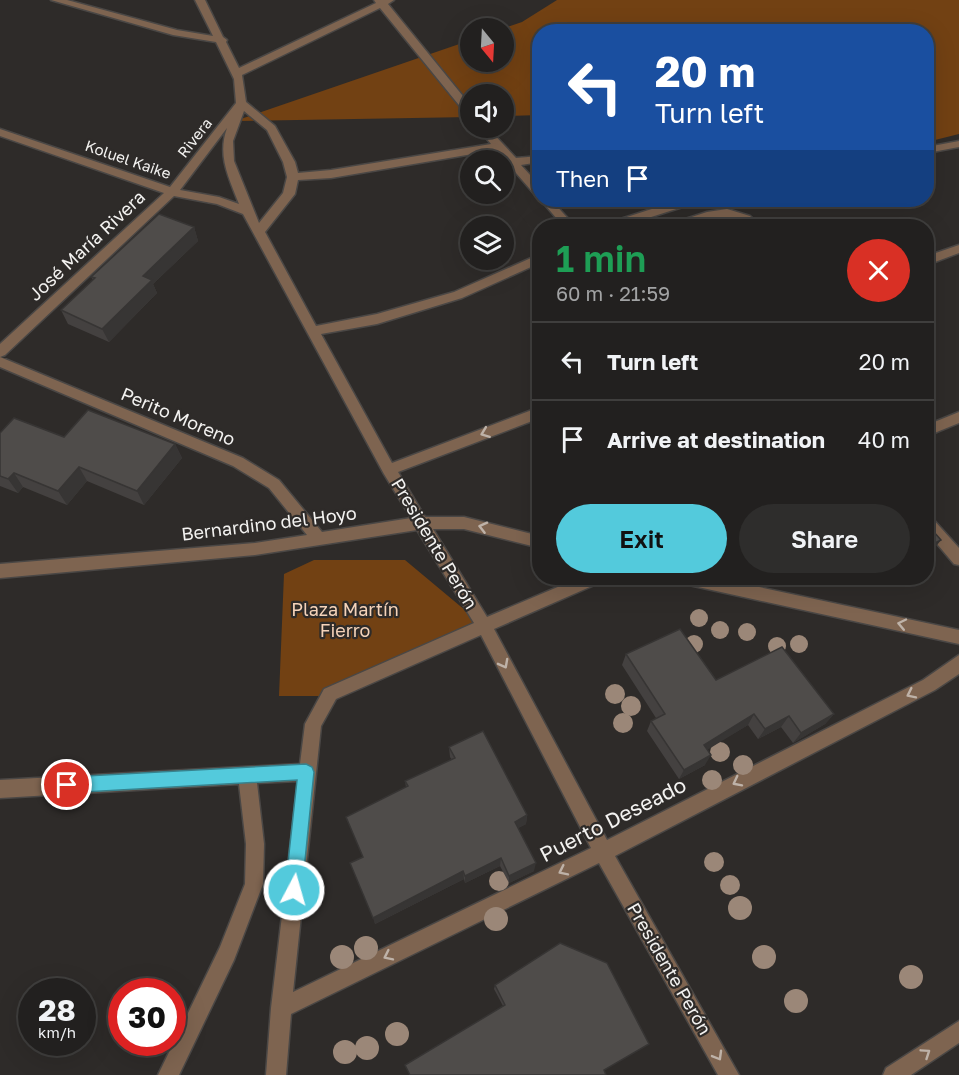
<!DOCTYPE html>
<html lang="en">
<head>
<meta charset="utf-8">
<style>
	:root { --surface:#22201f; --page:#2e2d2c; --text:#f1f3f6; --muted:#a2a3a4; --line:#3f3e3d; --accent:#53cadc }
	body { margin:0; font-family:"Golos Text",sans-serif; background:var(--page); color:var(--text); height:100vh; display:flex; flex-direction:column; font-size:22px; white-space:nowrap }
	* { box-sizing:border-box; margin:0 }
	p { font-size:20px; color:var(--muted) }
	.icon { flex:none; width:33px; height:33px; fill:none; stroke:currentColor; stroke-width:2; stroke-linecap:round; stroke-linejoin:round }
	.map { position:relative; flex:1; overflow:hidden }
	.panel { position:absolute; left:532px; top:219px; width:402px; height:366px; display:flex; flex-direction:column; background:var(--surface); border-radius:24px; box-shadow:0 6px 24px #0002,0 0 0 2px var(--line) }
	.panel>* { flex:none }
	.banner { position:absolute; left:532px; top:24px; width:402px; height:183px; border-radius:24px; box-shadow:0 6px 24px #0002,0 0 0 2px var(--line); background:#1a4fa0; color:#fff; overflow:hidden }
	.needle { width:39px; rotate:162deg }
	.tools { position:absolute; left:460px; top:18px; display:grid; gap:12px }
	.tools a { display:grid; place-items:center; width:54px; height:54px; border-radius:50%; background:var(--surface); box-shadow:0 6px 24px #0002,0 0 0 2px var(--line); font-size:30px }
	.speed { position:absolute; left:18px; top:978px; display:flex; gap:12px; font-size:30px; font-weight:700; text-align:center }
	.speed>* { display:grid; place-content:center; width:78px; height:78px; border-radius:50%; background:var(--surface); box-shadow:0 6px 24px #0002,0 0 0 2px var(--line); line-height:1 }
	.speed small { font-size:15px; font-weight:400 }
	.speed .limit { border:9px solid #d22; background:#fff; color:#111 }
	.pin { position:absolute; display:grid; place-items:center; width:51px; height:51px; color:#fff; margin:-26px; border:3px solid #fff; border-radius:50%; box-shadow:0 2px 6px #0007 }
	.me { position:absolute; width:66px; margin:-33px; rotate:6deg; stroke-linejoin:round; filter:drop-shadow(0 0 4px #0008) }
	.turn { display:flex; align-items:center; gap:21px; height:126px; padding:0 24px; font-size:27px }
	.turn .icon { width:78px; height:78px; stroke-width:2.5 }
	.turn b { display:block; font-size:42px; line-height:51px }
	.then { display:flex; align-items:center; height:57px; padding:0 24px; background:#0003; gap:12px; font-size:22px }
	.round { display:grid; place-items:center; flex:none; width:63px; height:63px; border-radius:32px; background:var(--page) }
	.head { display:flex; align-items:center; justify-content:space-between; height:102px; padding:0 24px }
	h1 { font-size:36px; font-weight:600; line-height:45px; color:#1e9e55 }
	.primary-button { display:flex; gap:12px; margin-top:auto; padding:12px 24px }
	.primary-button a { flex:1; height:69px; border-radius:36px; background:var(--accent); color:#111; font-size:24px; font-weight:600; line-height:69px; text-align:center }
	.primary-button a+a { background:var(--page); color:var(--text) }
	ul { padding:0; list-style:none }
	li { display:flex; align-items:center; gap:18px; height:78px; padding:0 24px; border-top:2px solid var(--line) }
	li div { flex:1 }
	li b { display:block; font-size:22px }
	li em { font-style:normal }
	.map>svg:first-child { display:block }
	.green { fill:#724113 }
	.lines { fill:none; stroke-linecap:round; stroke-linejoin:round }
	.minor-casing { stroke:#4a4745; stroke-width:3 }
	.minor { fill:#7e6450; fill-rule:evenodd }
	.tree { fill:#9b8778 }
	.wall { fill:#444140 }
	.shaded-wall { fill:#373534 }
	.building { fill:#4f4c4a; stroke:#373534; stroke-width:1.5 }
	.oneway { stroke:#beb2a8 }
	.route { fill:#53cadc; stroke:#36838f; stroke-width:1.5 }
	.labels { text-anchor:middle; stroke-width:4.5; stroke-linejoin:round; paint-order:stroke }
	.far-street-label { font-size:15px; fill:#f3f2f0; stroke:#2e2b29 }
	.street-label { font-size:18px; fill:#f3f2f0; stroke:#2e2b29 }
	.park-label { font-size:18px; fill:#f5d3b9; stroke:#2e2b29 }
	.near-street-label { font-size:21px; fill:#f3f2f0; stroke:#2e2b29 }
</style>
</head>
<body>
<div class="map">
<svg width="959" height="1075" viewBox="0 0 959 1075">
	<rect width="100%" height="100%" fill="#2e2b29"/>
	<path class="green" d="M 557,0 L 959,0 L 959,134 L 927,142 L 927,32 L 540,32 L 540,115 L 504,116 L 504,94 L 471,94 L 471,117 L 235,121 L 471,40 L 471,62 L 504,62 L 504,28 L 522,22 Z
		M 314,560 L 405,560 L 484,626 L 328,696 L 279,696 L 284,574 Z"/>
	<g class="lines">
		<g class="minor-casing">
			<path id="minor" d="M 51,0 L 67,0 L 177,30 L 213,36 L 195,0 L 205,0 L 223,37 L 227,40 L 226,42 L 239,68 L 376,3 L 374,0 L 394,0 L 388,4 L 471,106 L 471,116 L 467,115 L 380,8 L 242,75 L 246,102 L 275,126 L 295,162 L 298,173 L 331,170 L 491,144 L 478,128 L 488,128 L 516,158 L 540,156 L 540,162 L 521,165 L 540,186 L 540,197 L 536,196 L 496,150 L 331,178 L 298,180 L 295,194 L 265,232 L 316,326 L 377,314 L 454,292 L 540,254 L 540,263 L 462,298 L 377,324 L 321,334 L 392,463 L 540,407 L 540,418 L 398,472 L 425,517 L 464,517 L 540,536 L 540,548 L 464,529 L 433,529 L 487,617 L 579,578 L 601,578 L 599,583 L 494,629 L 607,840 L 923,680 L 959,655 L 959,674 L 935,690 L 615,856 L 739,1075 L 718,1075 L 599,863 L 291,1014 L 286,1075 L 266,1075 L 271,1008 L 298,781 L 257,783 L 264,844 L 263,884 L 234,960 L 179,1075 L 158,1075 L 220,947 L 245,884 L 246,844 L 239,784 L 0,798 L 0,780 L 300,764 L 305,724 L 324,689 L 474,623 L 417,530 L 255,555 L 0,578 L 0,564 L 255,543 L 307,535 L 269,488 L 233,466 L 0,367 L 0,357 L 243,458 L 279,480 L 322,532 L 411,518 L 384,474 L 243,214 L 217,204 L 174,196 L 5,355 L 0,357 L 0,344 L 164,193 L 0,136 L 0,129 L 170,187 L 236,103 L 234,79 L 216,42 L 173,35 ZM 244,111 L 267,130 L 283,162 L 287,177 L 283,193 L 259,223 L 234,161 L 233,141 ZM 227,128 C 217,156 229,178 239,204 L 219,197 L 180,190 ZM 481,635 L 591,848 L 293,992 L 321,726 L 336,699 Z
				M 959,141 L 959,147 L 927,153 L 927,147 Z
				M 540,199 L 551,200 L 575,226 L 563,226 Z
				M 680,200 L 697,200 L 695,203 L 623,226 L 606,226 L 608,223 Z
				M 727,209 L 750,216 L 761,226 L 748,226 C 723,206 698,229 671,226 L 673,223 L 707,212 Z
				M 959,245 L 959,253 L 927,265 L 927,256 Z
				M 959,412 L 959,423 L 927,436 L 927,425 Z
				M 927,516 L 932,518 L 959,548 L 959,565 L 954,564 L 927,532 Z
				M 681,578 L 717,578 L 959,630 L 959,644 L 689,585 L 684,583 Z
				M 959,1021 L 959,1043 L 911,1075 L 883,1075 L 886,1068 Z"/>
		</g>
		<use href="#minor" class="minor"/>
	</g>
	<g class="tree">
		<circle cx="699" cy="618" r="9"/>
		<circle cx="720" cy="630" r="9"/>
		<circle cx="747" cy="632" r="9"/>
		<circle cx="694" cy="644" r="9"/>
		<circle cx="799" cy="644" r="9"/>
		<circle cx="777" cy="646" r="9"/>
		<circle cx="615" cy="694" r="10"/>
		<circle cx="631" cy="706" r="10"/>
		<circle cx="623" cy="723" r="10"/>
		<circle cx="720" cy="752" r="10"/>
		<circle cx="743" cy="765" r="10"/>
		<circle cx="712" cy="780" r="10"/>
		<circle cx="714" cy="862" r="10"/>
		<circle cx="499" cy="881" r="10"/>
		<circle cx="730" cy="885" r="10"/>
		<circle cx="740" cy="908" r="12"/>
		<circle cx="496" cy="919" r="12"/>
		<circle cx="366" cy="948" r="12"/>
		<circle cx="342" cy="957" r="12"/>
		<circle cx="764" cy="957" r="12"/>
		<circle cx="911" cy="977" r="12"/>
		<circle cx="796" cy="1001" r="12"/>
		<circle cx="397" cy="1034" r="12"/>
		<circle cx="367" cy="1048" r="12"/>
		<circle cx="345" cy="1052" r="12"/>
	</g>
	<path class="wall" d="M 194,227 L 198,241 L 153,284 L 157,293 L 109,342 L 68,324 L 61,310 L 93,280 L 91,277 Z
		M 0,433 L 175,444 L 182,458 L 144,505 L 87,481 L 67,505 L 23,487 L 18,493 L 0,486 Z
		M 626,654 L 716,680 L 834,714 L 825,724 L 793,743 L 781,727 L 758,739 L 748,725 L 707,749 L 705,765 L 679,779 L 647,731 L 651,721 L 656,718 L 622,665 Z
		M 449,747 L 527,815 L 526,824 L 518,828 L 534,871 L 509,883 L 500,866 L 465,883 L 464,879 L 375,924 L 362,857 L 406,787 L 405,781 L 452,760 L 450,757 Z
		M 495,985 L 604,1070 L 503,1006 L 494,989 Z"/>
	<path class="shaded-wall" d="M 194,227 L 198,241 L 153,284 L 157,293 L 109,342 L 102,329 L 143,276 Z
		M 175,444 L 182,458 L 144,505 L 137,491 Z
		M 79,467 L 87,481 L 67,505 L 58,491 Z
		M 14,473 L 23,487 L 18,493 L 8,479 Z
		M 941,540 L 931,553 L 927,555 L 927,547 Z
		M 754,714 L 748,725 L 699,755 L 704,745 Z
		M 834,714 L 825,724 L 793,743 L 801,733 Z
		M 789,716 L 781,727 L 758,739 L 765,729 Z
		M 711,755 L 705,765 L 679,779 L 684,770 Z
		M 527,815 L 526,824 L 514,830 L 515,822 Z
		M 501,858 L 500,866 L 465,883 L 465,876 Z
		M 536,863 L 534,871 L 509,883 L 509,876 Z
		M 463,871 L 464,879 L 375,924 L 373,918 Z"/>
	<path class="building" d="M 159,214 L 194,227 L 143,276 L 152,280 L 102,329 L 61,310 L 95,278 L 91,277 Z
		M 88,410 L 175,444 L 137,491 L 79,467 L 58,491 L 14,473 L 8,479 L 0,476 L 0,433 L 14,418 L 64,437 Z
		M 927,524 L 941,540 L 927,547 Z
		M 680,629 L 716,680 L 782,647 L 834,714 L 801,733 L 789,716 L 765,729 L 754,714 L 704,745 L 711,755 L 684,770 L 651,721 L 665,714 L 626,654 Z
		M 483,731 L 527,815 L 515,822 L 536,863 L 509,876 L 501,858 L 465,876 L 463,871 L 373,918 L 350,863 L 363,857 L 346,817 L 408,786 L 405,781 L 455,758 L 449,747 Z
		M 560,943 L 607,963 L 649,1044 L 604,1070 L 606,1075 L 410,1075 L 405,1065 L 505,1005 L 495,985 Z"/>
	<defs><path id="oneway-chevron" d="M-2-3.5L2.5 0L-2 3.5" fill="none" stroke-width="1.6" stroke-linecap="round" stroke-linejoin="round" transform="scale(1.5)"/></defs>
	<g class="oneway">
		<use href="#oneway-chevron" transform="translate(485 433) rotate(159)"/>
		<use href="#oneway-chevron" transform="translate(483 527) rotate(-166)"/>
		<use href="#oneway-chevron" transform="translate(902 624) rotate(-168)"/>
		<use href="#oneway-chevron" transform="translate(504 664) rotate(62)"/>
		<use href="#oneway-chevron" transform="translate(911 694) rotate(154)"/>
		<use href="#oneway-chevron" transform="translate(737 782) rotate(153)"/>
		<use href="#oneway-chevron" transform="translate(563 871) rotate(154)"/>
		<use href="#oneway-chevron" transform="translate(388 956) rotate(154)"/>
		<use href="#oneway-chevron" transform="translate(926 1053) rotate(-34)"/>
		<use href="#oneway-chevron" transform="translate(718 1056) rotate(60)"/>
	</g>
	<path class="route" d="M 306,764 L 312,767 L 314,772 L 302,890 L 300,896 L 294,899 L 288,896 L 285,890 L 297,780 L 67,793 L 62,790 L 59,785 L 62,779 L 67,777 Z"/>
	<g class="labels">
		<g class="far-street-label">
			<text transform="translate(195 138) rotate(-52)" y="5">Rivera</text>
			<text transform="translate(128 160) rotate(19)" y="5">Koluel Kaike</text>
		</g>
		<g class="street-label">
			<text transform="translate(87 246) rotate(-43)" y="6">José María Rivera</text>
			<text transform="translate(178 417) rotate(23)" y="6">Perito Moreno</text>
			<text transform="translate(269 524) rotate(-7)" y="6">Bernardino del Hoyo</text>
			<text transform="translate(434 544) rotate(59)" y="6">Presidente Perón</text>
			<text transform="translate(669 969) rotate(60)" y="6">Presidente Perón</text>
		</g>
		<g class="park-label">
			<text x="345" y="616">Plaza Martín<tspan x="345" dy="21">Fierro</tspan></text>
		</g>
		<g class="near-street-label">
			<text transform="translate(613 820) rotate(-27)" y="7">Puerto Deseado</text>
		</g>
	</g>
</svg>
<div class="tools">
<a><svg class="needle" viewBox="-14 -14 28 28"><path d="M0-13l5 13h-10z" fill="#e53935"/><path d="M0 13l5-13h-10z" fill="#a2a3a4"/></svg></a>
<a><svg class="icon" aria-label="sound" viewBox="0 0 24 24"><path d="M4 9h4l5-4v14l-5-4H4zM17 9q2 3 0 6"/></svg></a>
<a><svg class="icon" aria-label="search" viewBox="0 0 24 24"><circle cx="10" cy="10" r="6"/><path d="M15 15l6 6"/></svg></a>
<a><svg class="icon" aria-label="layers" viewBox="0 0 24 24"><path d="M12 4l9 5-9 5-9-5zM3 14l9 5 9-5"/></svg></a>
</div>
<div class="speed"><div>28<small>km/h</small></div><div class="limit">30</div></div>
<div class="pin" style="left:67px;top:785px;background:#d93025"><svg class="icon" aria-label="arrive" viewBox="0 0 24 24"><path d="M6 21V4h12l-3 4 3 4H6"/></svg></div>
<svg class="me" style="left:294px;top:890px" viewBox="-20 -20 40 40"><circle r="17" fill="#53cadc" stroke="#fff" stroke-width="3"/><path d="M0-11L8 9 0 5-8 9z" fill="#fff"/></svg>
<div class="banner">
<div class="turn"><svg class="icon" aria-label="left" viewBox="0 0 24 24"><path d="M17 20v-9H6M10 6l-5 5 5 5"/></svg><div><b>20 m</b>Turn left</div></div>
<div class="then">Then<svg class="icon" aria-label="arrive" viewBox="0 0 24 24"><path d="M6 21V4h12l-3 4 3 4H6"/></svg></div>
</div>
<section class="panel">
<div class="head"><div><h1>1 min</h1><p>60 m · 21:59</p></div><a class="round" style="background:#d93025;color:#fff"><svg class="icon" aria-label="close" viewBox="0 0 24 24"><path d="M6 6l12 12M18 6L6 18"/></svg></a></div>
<ul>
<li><svg class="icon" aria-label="left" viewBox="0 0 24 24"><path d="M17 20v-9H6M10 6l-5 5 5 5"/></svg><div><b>Turn left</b></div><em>20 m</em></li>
<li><svg class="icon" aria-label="arrive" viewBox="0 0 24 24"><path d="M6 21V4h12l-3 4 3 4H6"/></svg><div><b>Arrive at destination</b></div><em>40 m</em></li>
</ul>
<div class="primary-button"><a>Exit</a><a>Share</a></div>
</section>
</div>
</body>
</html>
